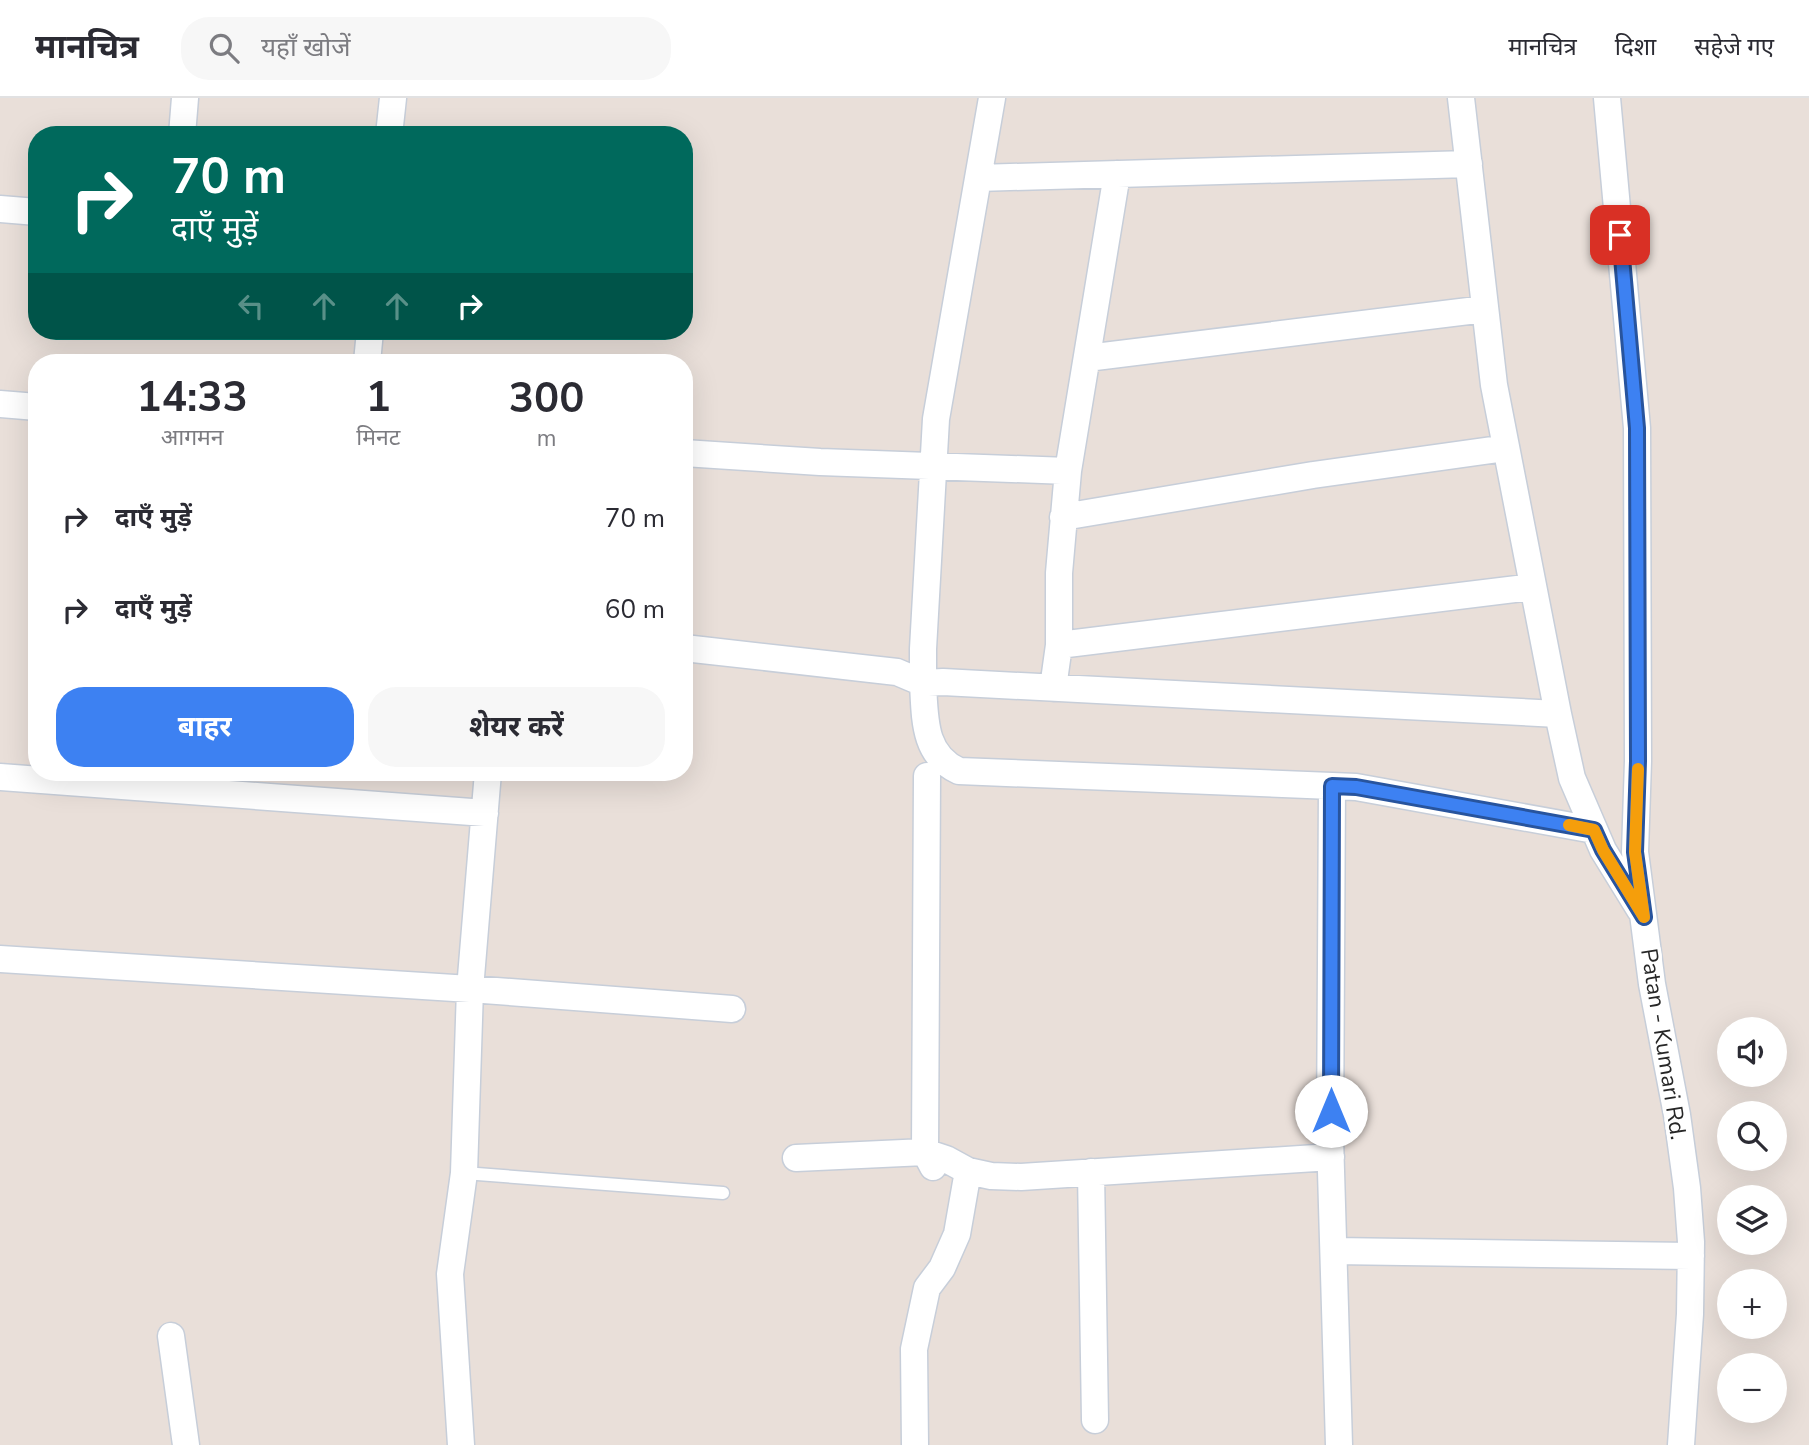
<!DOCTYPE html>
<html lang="hi">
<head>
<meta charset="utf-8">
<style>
	:root { --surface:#fff; --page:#f7f7f7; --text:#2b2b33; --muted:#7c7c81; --line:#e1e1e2; --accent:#3d81f2 }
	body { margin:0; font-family:"Nunito Sans","Noto Sans Devanagari",sans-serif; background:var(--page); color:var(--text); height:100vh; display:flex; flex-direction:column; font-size:26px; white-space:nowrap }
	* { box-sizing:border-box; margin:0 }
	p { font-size:23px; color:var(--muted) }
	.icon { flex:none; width:38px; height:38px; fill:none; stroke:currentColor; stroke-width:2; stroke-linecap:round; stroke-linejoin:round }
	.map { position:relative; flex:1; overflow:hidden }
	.panel { position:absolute; left:28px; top:256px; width:665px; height:427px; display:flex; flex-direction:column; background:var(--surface); border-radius:28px; box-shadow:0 7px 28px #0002 }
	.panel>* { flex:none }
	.top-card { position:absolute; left:28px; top:28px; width:665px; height:214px; border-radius:28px; box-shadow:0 7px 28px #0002; background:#00695c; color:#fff; overflow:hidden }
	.fabs { position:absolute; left:1717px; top:919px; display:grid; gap:14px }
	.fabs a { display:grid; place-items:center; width:70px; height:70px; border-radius:50%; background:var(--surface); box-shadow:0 7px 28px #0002; font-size:35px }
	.pin { position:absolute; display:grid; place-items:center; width:60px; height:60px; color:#fff; margin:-30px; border-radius:14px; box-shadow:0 4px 10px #0006 }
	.me { position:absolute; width:77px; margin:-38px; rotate:0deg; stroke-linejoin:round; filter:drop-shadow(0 0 5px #0008) }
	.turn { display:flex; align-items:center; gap:24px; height:147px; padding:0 28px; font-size:32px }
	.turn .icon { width:91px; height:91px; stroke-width:2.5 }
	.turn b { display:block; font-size:49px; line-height:60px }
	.lanes { display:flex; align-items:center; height:66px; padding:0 28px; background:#0003; justify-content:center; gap:35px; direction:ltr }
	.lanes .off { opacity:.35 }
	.eta { display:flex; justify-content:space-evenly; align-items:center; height:119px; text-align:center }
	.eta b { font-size:42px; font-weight:700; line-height:49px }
	.primary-button { display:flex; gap:14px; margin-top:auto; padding:14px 28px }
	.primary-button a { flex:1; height:80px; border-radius:28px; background:var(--accent); color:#fff; font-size:28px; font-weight:700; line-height:80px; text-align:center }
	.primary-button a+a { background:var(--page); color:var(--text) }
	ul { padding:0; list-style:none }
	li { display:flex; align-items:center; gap:21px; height:91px; padding:0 28px }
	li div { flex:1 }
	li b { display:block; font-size:26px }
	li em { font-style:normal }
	header { display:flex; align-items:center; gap:42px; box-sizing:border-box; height:98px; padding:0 35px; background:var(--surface); border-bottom:2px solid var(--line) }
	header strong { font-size:33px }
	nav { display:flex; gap:38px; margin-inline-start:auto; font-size:24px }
	.search { width:490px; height:63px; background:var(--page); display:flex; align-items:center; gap:18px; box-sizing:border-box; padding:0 24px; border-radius:28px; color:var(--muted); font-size:26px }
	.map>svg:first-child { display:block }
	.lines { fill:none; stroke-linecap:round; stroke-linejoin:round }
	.service-casing { stroke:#c7ced9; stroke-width:15 }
	.minor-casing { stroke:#c7ced9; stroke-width:29 }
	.service { stroke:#fff; stroke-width:12 }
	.minor { stroke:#fff; stroke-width:26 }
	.route-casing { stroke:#28549d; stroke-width:18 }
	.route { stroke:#3d81f2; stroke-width:12 }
	.slow { stroke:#f59e0b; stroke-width:12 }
	.labels { text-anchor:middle; stroke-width:7; stroke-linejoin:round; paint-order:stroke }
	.street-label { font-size:23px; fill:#272727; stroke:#fff }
</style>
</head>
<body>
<header>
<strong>मानचित्र</strong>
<div class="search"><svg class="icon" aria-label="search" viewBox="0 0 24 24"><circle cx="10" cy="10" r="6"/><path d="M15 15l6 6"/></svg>यहाँ खोजें</div>
<nav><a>मानचित्र</a><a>दिशा</a><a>सहेजे गए</a></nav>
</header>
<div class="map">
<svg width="1809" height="1347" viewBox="0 0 1809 1347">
	<rect width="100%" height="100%" fill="#e9dfd9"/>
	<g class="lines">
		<g class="service-casing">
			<path id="service" d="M 464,1075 L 723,1095"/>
		</g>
		<g class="minor-casing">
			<path id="minor" d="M 992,0 L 936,321 L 923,551 L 923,585 L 943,584 L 1558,616
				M 1461,0 L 1494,287 L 1558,616 L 1572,680 L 1603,752 L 1640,812
				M 1607,0 L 1637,330 L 1638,663 L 1635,754 L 1652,886 L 1677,1017 L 1687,1090 L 1691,1144 L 1690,1216 L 1681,1347
				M 182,37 L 185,0
				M 389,37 L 393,0
				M 978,80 L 1469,66
				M 0,111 L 37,114
				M 1087,260 L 1485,211
				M 367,264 L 370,233
				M 0,306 L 37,309
				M 684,355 L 820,364 L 1068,373
				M 1063,419 L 1313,377 L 1506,350
				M 1059,547 L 1532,489
				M 684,550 L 897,574 L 923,585 C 925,620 923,657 959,673 L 1332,688
				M 1053,590 L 1059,547 L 1059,475 L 1068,373 L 1117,76
				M 927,678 L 925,1054 L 933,1069
				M 0,679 L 485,715
				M 0,861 L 470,891 L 732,911
				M 796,1060 L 925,1054 L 946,1061 L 968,1073 L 991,1078 L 1021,1079 L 1331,1059
				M 1091,1074 L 1095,1322
				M 1334,1153 L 1691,1158
				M 171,1238 L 186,1347
				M 461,1347 L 450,1176 L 464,1075 L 470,891 L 488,674
				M 915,1347 L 914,1251 L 927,1190 L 942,1170 L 957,1136 L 968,1073
				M 1339,1347 L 1330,1039 L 1332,688 L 1356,689 L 1594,732"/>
		</g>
		<use href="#service" class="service"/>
		<use href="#minor" class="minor"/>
	</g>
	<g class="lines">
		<g class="route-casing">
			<path id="route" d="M 1331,1013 L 1332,688 L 1356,689 L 1594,732 L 1603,752 L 1644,819 L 1635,754 L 1638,663 L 1637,330 L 1620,137"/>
		</g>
		<use href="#route" class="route"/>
		<path class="slow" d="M 1569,727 L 1594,732 L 1603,752 L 1644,819 L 1635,754 L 1638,671"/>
	</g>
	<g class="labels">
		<g class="street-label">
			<text transform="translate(1664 946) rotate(81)" y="8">Patan - Kumari Rd.</text>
		</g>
	</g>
</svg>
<div class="fabs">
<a><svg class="icon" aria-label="sound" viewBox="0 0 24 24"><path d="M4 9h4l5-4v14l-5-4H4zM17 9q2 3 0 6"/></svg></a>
<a><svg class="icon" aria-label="search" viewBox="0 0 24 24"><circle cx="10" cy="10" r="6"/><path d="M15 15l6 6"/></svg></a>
<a><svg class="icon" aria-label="layers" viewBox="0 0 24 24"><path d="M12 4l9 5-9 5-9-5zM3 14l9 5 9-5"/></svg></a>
<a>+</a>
<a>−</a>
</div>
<div class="pin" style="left:1620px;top:137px;background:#d93025"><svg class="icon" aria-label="arrive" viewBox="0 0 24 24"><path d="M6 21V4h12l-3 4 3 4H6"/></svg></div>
<svg class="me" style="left:1331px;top:1013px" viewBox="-20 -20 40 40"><circle r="19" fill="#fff"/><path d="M0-13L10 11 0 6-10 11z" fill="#3d81f2"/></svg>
<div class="top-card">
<div class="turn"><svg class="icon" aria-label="right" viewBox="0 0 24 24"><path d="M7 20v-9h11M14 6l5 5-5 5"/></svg><div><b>70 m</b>दाएँ मुड़ें</div></div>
<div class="lanes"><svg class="icon off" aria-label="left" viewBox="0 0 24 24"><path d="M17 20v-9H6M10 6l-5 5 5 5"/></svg><svg class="icon off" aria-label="ahead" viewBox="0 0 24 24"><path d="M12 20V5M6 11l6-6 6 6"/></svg><svg class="icon off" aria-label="ahead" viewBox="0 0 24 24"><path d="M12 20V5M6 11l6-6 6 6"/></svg><svg class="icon" aria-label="right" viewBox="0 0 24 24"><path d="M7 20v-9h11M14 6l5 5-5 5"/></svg></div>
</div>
<section class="panel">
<div class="eta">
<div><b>14:33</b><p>आगमन</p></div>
<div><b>1</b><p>मिनट</p></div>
<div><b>300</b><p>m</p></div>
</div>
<ul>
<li><svg class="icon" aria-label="right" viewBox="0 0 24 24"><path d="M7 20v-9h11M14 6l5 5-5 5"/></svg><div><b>दाएँ मुड़ें</b></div><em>70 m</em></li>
<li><svg class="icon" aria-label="right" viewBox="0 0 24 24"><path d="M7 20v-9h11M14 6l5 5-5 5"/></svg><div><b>दाएँ मुड़ें</b></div><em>60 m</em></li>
</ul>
<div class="primary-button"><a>बाहर</a><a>शेयर करें</a></div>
</section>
</div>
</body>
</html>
